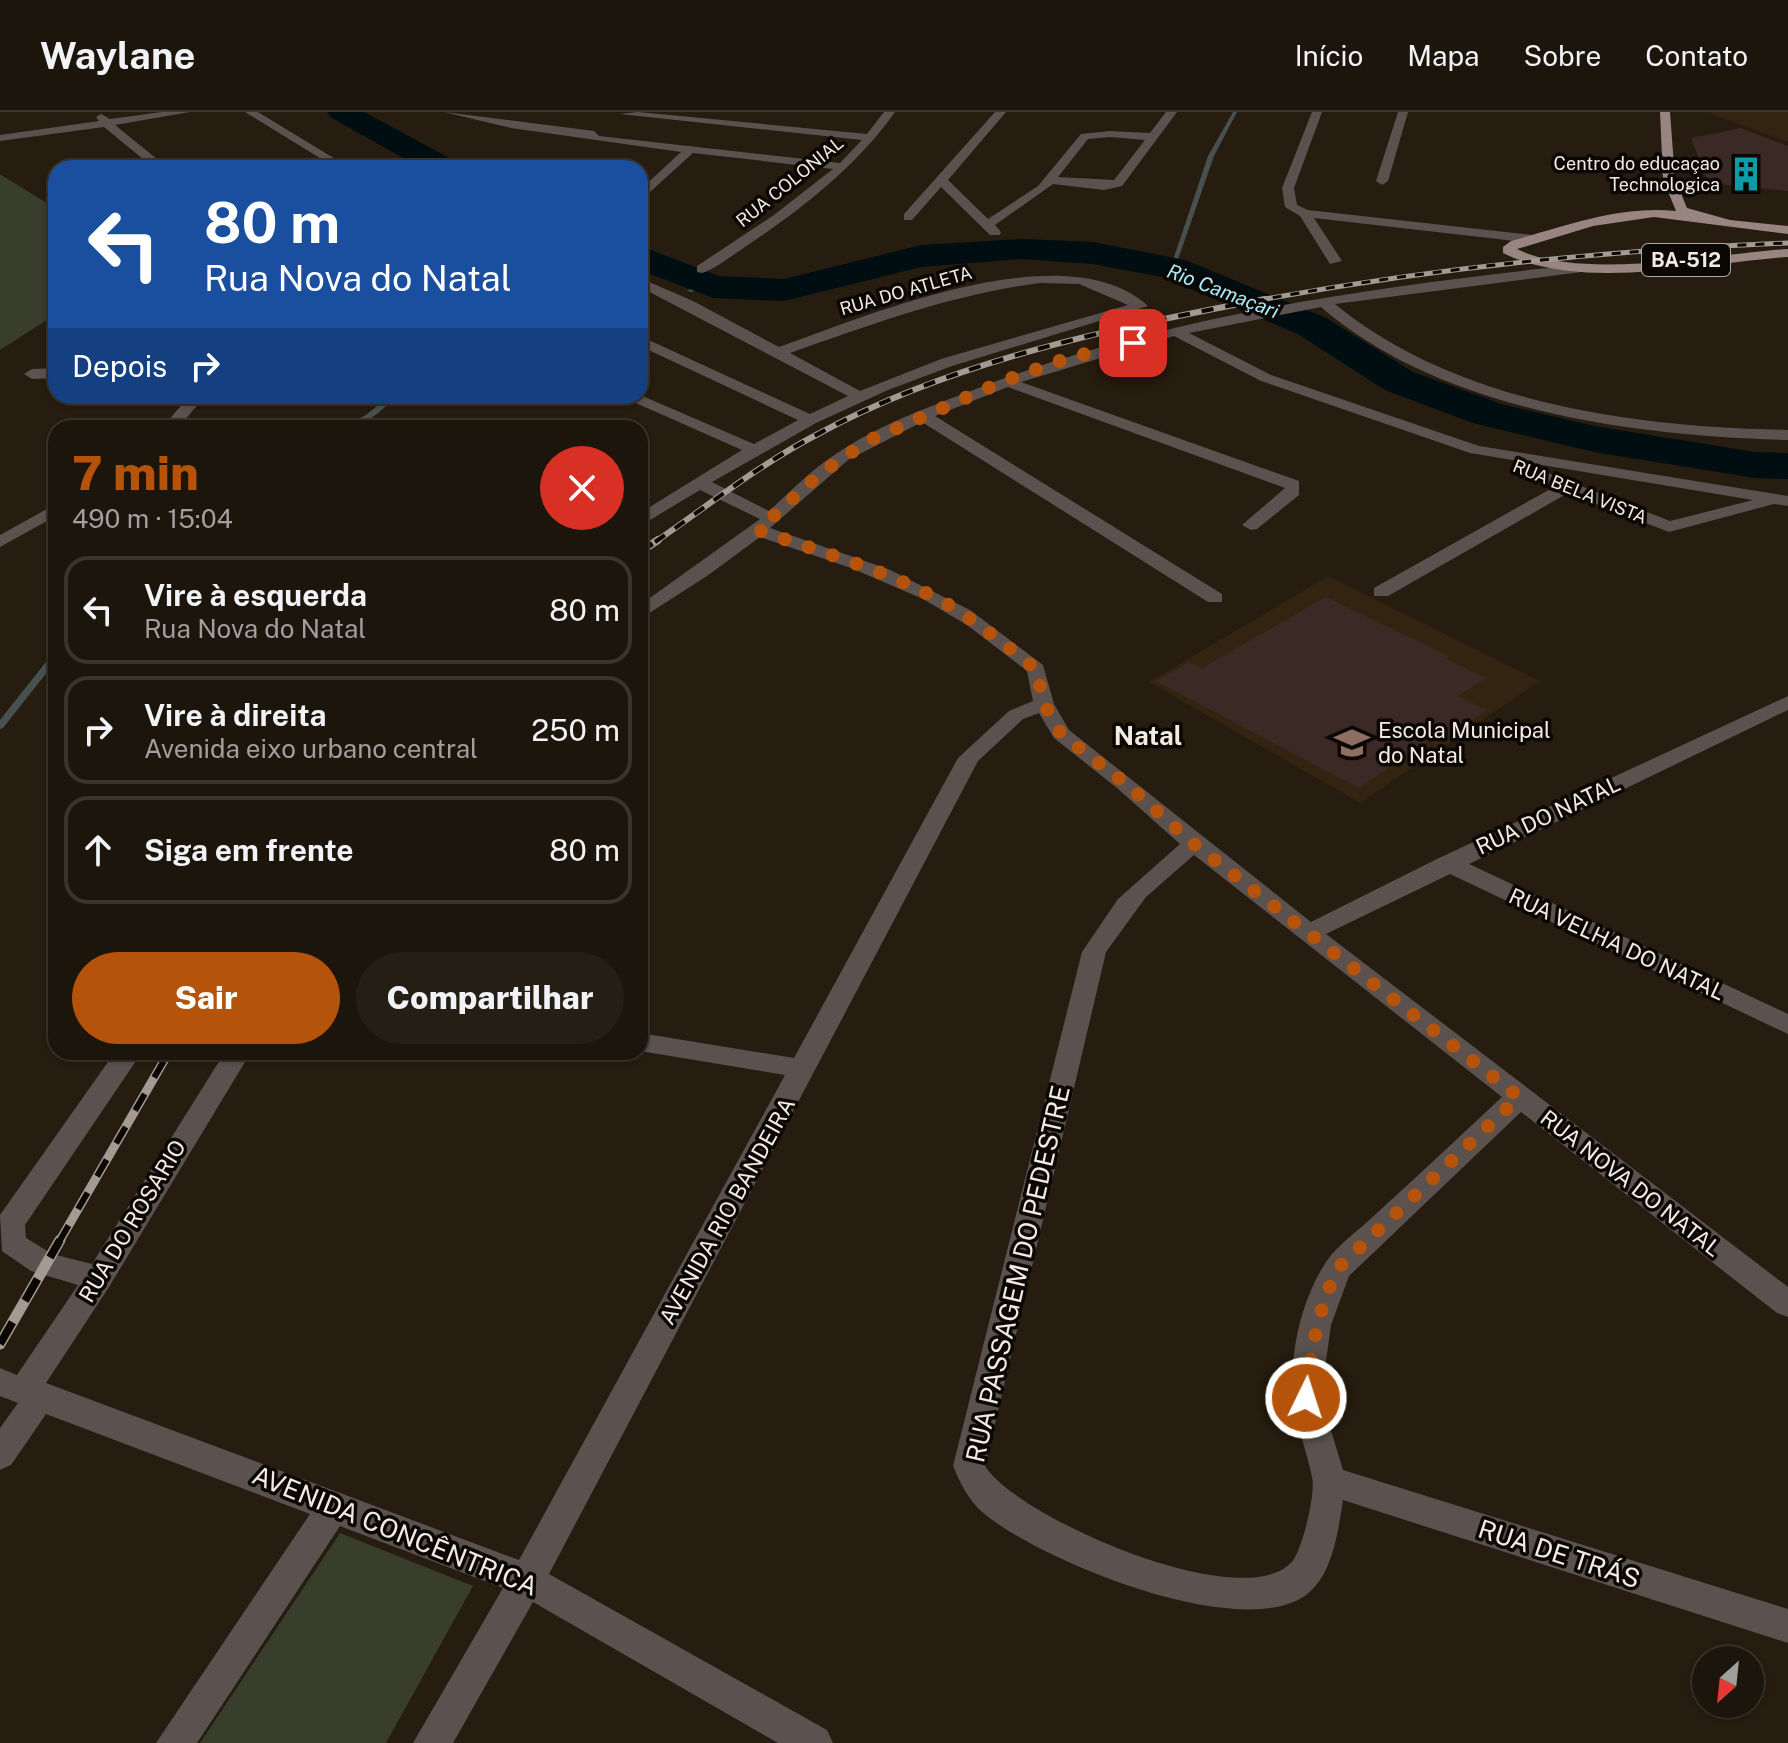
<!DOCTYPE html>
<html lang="pt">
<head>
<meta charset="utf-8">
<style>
	:root { --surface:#1c150b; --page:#251e14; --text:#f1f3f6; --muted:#a09f9d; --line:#3a342c; --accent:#b45309 }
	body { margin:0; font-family:"Public Sans",sans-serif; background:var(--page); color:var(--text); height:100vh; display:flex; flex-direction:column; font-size:30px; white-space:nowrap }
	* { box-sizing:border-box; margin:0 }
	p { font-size:26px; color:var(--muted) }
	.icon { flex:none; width:44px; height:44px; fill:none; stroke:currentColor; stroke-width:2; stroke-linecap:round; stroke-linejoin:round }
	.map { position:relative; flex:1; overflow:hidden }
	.sheet { position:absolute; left:48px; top:308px; width:600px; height:640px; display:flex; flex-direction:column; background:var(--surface); border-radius:24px; box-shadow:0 2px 6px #0004,0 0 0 2px var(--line) }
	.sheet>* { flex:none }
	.banner { position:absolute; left:48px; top:48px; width:600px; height:244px; border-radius:24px; box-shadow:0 2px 6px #0004,0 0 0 2px var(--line); background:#1a4fa0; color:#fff; overflow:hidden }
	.needle { width:52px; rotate:207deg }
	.controls { position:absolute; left:1692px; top:1534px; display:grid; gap:16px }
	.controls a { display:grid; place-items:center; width:72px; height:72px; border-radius:50%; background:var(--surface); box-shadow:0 2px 6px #0004,0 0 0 2px var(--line); font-size:40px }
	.pin { position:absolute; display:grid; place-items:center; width:68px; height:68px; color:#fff; margin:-34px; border-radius:16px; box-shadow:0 4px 12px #0006 }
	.me { position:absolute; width:88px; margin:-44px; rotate:4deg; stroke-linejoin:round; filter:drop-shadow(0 0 6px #0008) }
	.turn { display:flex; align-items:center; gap:28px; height:168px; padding:0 24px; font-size:36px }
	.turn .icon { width:104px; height:104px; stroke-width:2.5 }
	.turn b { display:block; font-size:56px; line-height:68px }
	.then { display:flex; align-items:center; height:76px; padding:0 24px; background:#0003; gap:16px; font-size:30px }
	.round { display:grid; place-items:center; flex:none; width:84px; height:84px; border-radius:42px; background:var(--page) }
	.summary { display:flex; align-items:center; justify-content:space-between; height:136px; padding:0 24px }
	h1 { font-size:48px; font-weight:800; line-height:60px; color:var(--accent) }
	.primary-button { display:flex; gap:16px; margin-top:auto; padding:16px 24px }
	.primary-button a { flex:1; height:92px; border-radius:48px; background:var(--accent); color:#fff; font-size:32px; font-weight:800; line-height:92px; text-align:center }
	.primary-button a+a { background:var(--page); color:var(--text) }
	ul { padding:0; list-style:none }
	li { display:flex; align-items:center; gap:24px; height:108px; margin:0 16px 12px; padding:0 8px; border:4px solid var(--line); border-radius:24px }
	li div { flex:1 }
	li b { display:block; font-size:30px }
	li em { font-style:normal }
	header { display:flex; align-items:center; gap:48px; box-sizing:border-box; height:112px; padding:0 40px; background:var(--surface); border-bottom:2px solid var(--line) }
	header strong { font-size:38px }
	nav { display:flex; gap:44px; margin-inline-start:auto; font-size:28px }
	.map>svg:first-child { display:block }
	.built { fill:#322411 }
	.green { fill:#383d2c }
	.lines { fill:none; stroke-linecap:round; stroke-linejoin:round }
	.stream { fill:#485050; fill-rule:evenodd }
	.river { fill:#000e12; fill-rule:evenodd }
	.building { fill:#3b2925 }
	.minor { fill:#5b5250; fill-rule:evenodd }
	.major { fill:#988581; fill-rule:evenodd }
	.rail-far4-casing { stroke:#a39b91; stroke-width:5 }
	.rail-far3-casing { stroke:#a39b91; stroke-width:6 }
	.rail-far2-casing { stroke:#a39b91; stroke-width:8 }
	.rail-far1-casing { stroke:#a39b91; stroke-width:9 }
	.rail-casing { stroke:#a39b91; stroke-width:11 }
	.rail-far4 { stroke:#0b0704; stroke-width:3; stroke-dasharray:9; stroke-linecap:butt }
	.rail-far3 { stroke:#0b0704; stroke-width:4; stroke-dasharray:12; stroke-linecap:butt }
	.rail-far2 { stroke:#0b0704; stroke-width:5; stroke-dasharray:15; stroke-linecap:butt }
	.rail-far1 { stroke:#0b0704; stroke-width:6; stroke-dasharray:19; stroke-linecap:butt }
	.rail { stroke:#0b0704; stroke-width:8; stroke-dasharray:25; stroke-linecap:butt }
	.route { stroke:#b45309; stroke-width:14; stroke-dasharray:0 25.2 }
	.labels { text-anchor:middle; stroke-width:7; stroke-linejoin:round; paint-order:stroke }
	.far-poi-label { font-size:18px; fill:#f1ebe2; stroke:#0b0704; text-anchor:end }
	.far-street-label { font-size:18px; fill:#f1ebe2; stroke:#0b0704 }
	.shield { fill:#0b0704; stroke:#aca79f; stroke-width:2 }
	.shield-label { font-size:20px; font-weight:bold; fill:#f1ebe2 }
	.far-water-label { font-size:20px; font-style:italic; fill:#a6ecf9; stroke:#0b0704 }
	.poi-label { font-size:22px; fill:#f1ebe2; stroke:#0b0704; text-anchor:start }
	.street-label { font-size:22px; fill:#f1ebe2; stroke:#0b0704 }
	.quarter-label { font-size:26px; font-weight:bold; fill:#f1ebe2; stroke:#0b0704 }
	.near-street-label { font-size:26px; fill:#f1ebe2; stroke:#0b0704 }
</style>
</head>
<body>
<header>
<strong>Waylane</strong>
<nav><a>Início</a><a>Mapa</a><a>Sobre</a><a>Contato</a></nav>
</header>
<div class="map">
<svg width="1788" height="1631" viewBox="0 0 1788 1631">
	<rect width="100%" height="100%" fill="#261c0f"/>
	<path class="built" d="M 1788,0 L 1788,30 L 1708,1 L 1713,0 Z
		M 1328,464 L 1540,569 L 1360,691 L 1149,570 Z"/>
	<path class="green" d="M 0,62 L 56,97 L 56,202 L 0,238 Z
		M 340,1421 L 473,1474 L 386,1631 L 200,1631 Z"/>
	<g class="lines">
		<path class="stream" d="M 1233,0 L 1237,0 L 1214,44 L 1175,156 L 1170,157 L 1208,44 Z
			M 713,173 L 715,174 L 715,176 L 690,180 L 687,178 Z
			M 640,185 L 646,184 L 649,186 L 640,189 Z
			M 389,284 L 397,284 C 381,299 364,316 341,316 L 366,303 Z
			M 56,540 L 56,549 L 3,616 L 0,617 L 0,608 L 53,541 Z"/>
		<path class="river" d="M 327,0 L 364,0 L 455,49 L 460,56 L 421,56 L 332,6 Z
			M 1022,127 L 1093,130 L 1185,148 L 1326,206 L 1413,260 L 1501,292 L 1594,314 L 1755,340 L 1788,341 L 1788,367 L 1755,366 L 1594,340 L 1473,311 L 1385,278 L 1298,222 L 1162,165 L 1093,152 L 1022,147 L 921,155 L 784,189 L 713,186 L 640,158 L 640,134 L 719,164 L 784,167 L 921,133 Z"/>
	</g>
	<path class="building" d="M 1741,16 L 1788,34 L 1788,79 L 1708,71 L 1691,26 Z
		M 1326,485 L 1450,545 L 1446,547 L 1486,566 L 1458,584 L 1487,598 L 1437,632 L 1430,628 L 1359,676 L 1156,569 L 1189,550 L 1202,556 Z"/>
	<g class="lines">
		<path class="minor" d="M 162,0 L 190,0 L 115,13 L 168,56 L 154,56 L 104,15 L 0,29 L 0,23 L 99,9 L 96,5 L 101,2 L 110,7 Z
			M 245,0 L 258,0 L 350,56 L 336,56 Z
			M 444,0 L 594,19 L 599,24 L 840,51 L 862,28 L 620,2 L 638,0 L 867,22 L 884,0 L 895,0 C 857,54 802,97 745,135 C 731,144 717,156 702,161 L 697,160 L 697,154 L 774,103 L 833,57 L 693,41 L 640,89 L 640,78 L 681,40 L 511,16 Z
			M 995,0 L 1006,0 L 948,68 L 988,107 L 1038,74 L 1081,22 L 1110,19 L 1150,21 L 1166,0 L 1177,0 L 1122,74 L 1104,78 L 1053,72 L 995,113 L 1001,120 L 1000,123 L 990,123 L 941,75 L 912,108 L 904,108 L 904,102 ZM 1110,25 L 1145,28 L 1114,68 L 1058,65 L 1088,27 Z
			M 1312,0 L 1322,0 L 1294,76 L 1297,93 L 1308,98 L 1533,123 L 1539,127 L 1533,131 L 1314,106 L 1342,149 L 1330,152 L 1300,104 L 1285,95 L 1282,76 Z
			M 1398,0 L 1408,0 L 1388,69 L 1382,73 L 1376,69 Z
			M 1584,152 L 1589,153 L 1589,159 L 1335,192 C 1457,292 1635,315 1788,318 L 1788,328 C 1634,324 1441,299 1321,195 L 1189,221 L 1271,263 L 1479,334 L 1788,384 L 1788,394 L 1774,392 L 1669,420 L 1568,381 L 1388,484 L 1374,484 L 1374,476 L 1554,375 L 1513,360 L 1513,352 L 1525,352 L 1670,409 L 1753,388 L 1470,341 L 1261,269 L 1174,224 L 1021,270 L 1299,369 L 1299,383 L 1257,417 L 1251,418 L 1242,413 L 1285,376 L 1008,275 L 935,304 L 1222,482 L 1222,490 L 1208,490 L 922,310 L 848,348 L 770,416 L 888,457 L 970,498 L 1043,553 L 1054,592 L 1069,618 L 1311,810 L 1439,746 L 1788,584 L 1788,598 L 1469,752 L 1788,902 L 1788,922 L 1450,762 L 1326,822 L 1788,1175 L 1788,1205 L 1777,1201 L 1521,1000 L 1349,1164 L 1331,1213 L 1324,1263 L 1329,1312 L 1343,1358 L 1788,1497 L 1788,1531 L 1343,1388 C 1338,1419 1333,1463 1306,1483 C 1240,1531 1038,1448 982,1400 C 968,1387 960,1371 953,1354 L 1082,840 L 1118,787 L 1180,732 L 1117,676 L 1054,626 L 1039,601 L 1023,607 L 978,649 L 549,1462 L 827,1618 L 833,1631 L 778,1631 L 533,1490 L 453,1631 L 413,1631 L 503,1476 L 340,1414 L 197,1631 L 156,1631 L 310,1402 L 46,1302 L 11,1353 L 0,1358 L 0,1316 L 18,1291 L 0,1284 L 0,1256 L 17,1263 L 78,1173 L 31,1159 L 2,1139 L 0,1103 L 115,940 L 142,940 L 25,1113 L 26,1126 L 52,1142 L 92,1152 L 225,940 L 251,940 L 109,1175 L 46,1271 L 519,1448 L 785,963 L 640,939 L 640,921 L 794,946 L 958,646 L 1009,599 L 1033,589 L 1027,559 L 967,513 L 923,487 L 851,456 L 760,425 L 707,464 L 640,507 L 640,493 L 760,407 L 700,378 L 640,414 L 640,401 L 742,338 L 620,284 L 640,283 L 754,332 L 798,308 L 640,234 L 640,224 L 810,302 L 848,284 L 640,175 L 640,166 L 693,189 L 779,235 C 869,203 1066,119 1148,194 L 952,254 L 888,278 L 816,311 L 712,370 L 769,399 C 792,378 813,356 839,340 C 881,312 929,295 976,277 C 1168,202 1378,174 1584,152 ZM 1040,171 L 1079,172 L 1128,193 L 941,247 L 860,279 L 790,241 C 872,212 953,182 1040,171 ZM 1194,743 L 1502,985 C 1461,1023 1420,1062 1378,1100 C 1362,1116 1338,1132 1326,1150 C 1301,1188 1288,1245 1294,1289 C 1297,1316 1307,1340 1312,1365 C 1316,1381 1303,1433 1294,1447 C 1251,1508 1017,1406 985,1354 L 1106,840 L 1146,785 Z
			M 56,256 L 56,266 L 32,267 L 24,262 L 32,257 Z
			M 189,284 L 205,284 L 178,316 L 162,316 Z
			M 56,392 L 56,404 L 0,435 L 0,423 Z"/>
		<path class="major" d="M 1660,0 L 1670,0 L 1675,67 L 1687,96 L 1730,108 L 1788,114 L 1788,122 L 1654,105 L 1593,114 L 1517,137 C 1581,169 1715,142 1788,137 L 1788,145 C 1703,151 1582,180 1503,141 L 1503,135 L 1511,129 C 1565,114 1620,93 1676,99 L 1663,67 Z"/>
		<g class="rail-far4-casing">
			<path id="rail-far4" d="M 1255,189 C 1431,156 1609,138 1788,131"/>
		</g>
		<g class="rail-far3-casing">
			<path id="rail-far3" d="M 655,430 C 709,393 760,352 818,322 C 955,248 1113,216 1265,187"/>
		</g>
		<g class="rail-far2-casing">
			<path id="rail-far2" d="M 640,440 L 658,428"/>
		</g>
		<g class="rail-far1-casing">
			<path id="rail-far1" d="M 59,1130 L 169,940"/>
		</g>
		<g class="rail-casing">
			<path id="rail" d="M 0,1232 L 60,1128"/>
		</g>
		<use href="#rail-far4" class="rail-far4"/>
		<use href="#rail-far3" class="rail-far3"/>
		<use href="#rail-far2" class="rail-far2"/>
		<use href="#rail-far1" class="rail-far1"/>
		<use href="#rail" class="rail"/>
	</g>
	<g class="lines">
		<path class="route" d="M 1133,231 L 1068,246 L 1004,269 L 868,329 L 821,361 L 758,418 C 823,441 893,460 952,495 C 981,513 1009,536 1036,557 L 1044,592 L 1061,622 L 1125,671 L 1194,732 L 1519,985 L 1337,1157 C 1318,1200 1310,1240 1306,1286"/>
	</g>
	<defs>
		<g id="building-bare" transform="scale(2.76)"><path d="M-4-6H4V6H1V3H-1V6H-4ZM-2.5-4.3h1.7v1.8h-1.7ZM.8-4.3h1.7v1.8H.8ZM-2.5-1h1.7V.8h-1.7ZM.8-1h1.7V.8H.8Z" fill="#0f9aa8" stroke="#0b0704" stroke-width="2.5" paint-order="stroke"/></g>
		<g id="school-bare" transform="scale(2.76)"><path d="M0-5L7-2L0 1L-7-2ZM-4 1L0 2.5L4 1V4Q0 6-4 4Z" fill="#8d6e63" stroke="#0b0704" stroke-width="2.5" paint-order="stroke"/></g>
	</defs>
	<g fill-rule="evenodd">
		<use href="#building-bare" x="1746" y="62"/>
		<use href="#school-bare" x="1352" y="631"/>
	</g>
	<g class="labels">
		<g class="far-poi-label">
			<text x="1720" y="58">Centro do educaçao<tspan x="1720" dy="21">Technologica</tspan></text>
		</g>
		<g class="far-street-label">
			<text transform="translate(790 70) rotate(-39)" y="6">RUA COLONIAL</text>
			<text transform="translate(906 179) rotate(-16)" y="6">RUA DO ATLETA</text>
			<text transform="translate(1580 380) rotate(22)" y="6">RUA BELA VISTA</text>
		</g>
		<rect class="shield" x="1642" y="132" width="88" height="32" rx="6"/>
		<g class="shield-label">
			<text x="1686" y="155">BA-512</text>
		</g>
		<g class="far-water-label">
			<text transform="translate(1223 179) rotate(21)" y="7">Rio Camaçari</text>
		</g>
		<g class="poi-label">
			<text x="1378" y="626">Escola Municipal<tspan x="1378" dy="25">do Natal</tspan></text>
		</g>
		<g class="street-label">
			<text transform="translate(1548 703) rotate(-25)" y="8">RUA DO NATAL</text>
			<text transform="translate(1617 832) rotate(25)" y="8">RUA VELHA DO NATAL</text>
			<text transform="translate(1631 1071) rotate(38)" y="8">RUA NOVA DO NATAL</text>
			<text transform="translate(727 1099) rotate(-61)" y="8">AVENIDA RIO BANDEIRA</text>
			<text transform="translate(132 1109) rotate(-59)" y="8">RUA DO ROSARIO</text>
		</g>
		<g class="quarter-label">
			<text x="1148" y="633">Natal</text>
		</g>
		<g class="near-street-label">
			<text transform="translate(1018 1162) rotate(-77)" y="9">RUA PASSAGEM DO PEDESTRE</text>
			<text transform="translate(395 1419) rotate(22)" y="9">AVENIDA CONCÊNTRICA</text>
			<text transform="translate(1559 1442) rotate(18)" y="9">RUA DE TRÁS</text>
		</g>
	</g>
</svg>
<div class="controls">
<a><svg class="needle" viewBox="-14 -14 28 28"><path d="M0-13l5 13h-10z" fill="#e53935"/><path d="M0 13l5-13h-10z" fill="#a09f9d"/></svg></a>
</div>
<div class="pin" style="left:1133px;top:231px;background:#d93025"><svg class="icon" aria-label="arrive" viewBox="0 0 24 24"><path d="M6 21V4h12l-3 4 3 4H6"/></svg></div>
<svg class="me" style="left:1306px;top:1286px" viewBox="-20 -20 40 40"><circle r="17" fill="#b45309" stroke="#fff" stroke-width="3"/><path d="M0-11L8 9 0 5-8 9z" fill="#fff"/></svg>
<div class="banner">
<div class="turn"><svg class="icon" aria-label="left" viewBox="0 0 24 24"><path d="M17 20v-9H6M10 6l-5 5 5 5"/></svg><div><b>80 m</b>Rua Nova do Natal</div></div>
<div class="then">Depois<svg class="icon" aria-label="right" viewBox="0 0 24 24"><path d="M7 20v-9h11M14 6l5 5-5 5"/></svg></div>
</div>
<section class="sheet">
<div class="summary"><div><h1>7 min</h1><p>490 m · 15:04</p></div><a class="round" style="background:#d93025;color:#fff"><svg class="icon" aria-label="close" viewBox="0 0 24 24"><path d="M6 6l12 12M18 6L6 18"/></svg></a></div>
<ul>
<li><svg class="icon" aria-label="left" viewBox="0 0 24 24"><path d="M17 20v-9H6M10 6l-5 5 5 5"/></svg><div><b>Vire à esquerda</b><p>Rua Nova do Natal</p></div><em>80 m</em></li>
<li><svg class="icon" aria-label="right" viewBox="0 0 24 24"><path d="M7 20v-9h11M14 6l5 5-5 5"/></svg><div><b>Vire à direita</b><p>Avenida eixo urbano central</p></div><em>250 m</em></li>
<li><svg class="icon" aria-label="ahead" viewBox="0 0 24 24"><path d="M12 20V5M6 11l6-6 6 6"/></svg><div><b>Siga em frente</b></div><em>80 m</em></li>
</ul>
<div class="primary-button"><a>Sair</a><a>Compartilhar</a></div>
</section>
</div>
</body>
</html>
